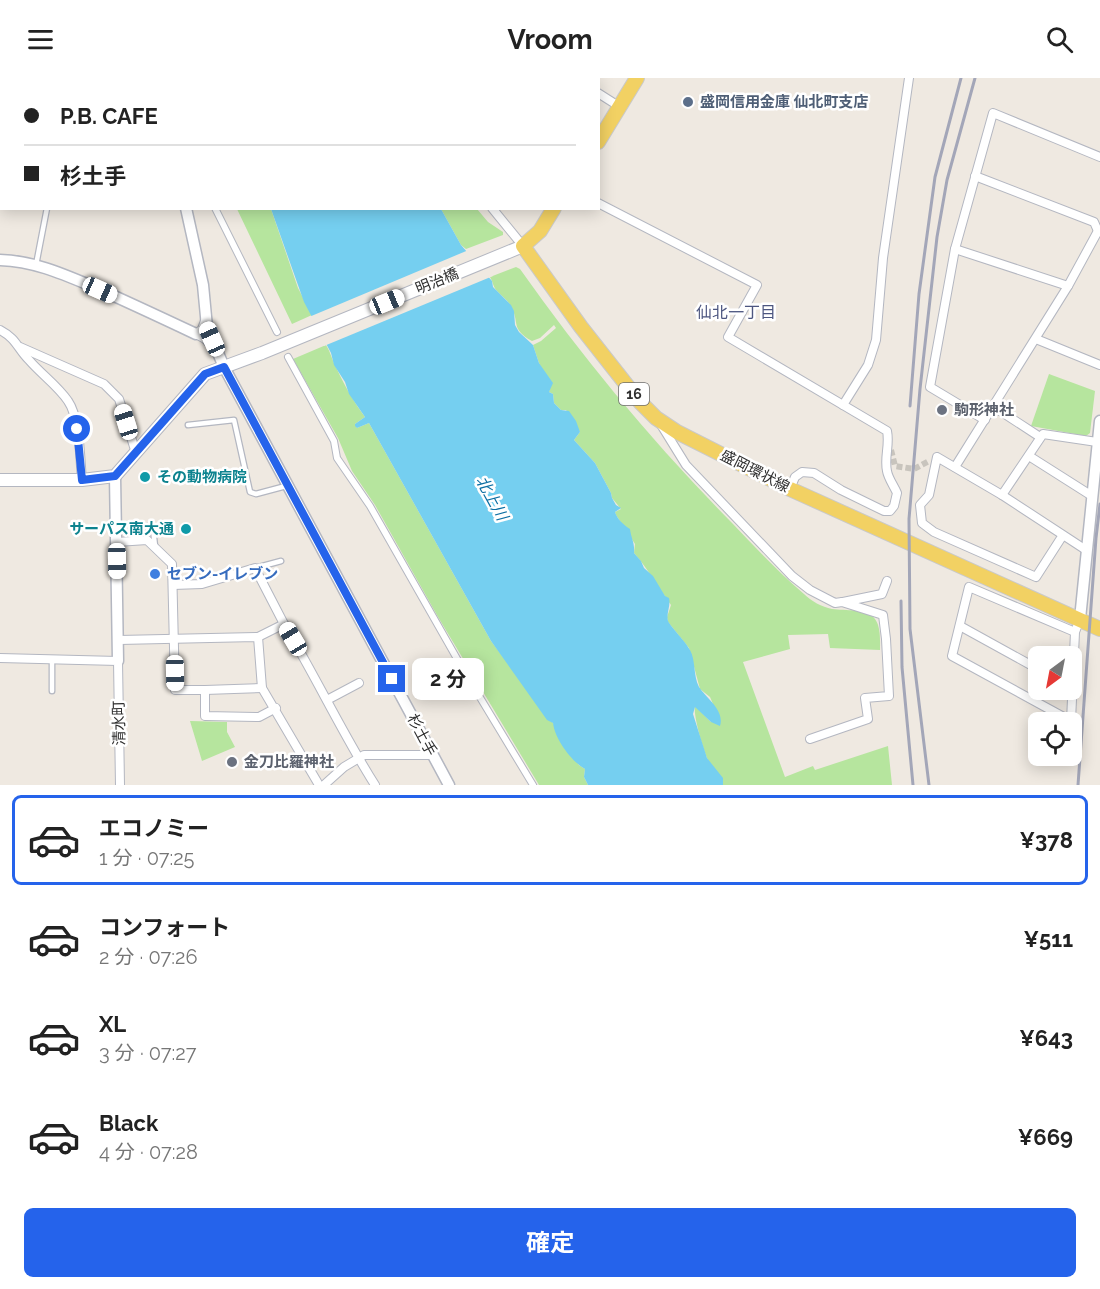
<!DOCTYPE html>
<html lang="ja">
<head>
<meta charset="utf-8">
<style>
  :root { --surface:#fff; --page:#f2f2f2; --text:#222; --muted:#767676; --line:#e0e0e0; --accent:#2563eb }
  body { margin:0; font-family:Raleway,"Noto Sans JP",sans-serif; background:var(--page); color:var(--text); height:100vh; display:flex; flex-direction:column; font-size:22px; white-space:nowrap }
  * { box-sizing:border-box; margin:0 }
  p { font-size:20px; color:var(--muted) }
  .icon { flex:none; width:33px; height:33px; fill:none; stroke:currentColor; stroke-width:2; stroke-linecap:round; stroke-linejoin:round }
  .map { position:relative; height:707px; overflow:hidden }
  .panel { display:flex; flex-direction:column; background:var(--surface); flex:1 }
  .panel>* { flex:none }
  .guide { position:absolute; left:0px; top:0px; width:600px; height:132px; box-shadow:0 3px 15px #0003; display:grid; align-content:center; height:132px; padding:0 24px; background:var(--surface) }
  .needle { width:39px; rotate:212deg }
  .buttons { position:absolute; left:1028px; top:568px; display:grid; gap:12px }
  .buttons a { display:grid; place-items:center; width:54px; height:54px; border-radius:9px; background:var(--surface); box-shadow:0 3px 15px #0003; font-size:30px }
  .end { position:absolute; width:27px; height:27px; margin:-14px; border:8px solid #2563eb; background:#fff; box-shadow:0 0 0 3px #fff }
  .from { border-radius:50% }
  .bubble { position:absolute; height:42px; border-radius:9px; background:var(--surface); box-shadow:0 3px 15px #0003; font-size:20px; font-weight:700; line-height:42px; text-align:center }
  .car { position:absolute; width:18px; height:36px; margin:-18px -9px; border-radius:8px; box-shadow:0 0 4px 2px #0007; background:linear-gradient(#fff 24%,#345 0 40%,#fff 0 76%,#345 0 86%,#fff 0) }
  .guide b { display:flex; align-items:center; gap:21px; height:57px; font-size:22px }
  .guide b+b { border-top:2px solid var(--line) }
  .guide i { width:15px; height:15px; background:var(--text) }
  ul { padding:10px 0 0; list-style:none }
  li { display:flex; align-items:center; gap:18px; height:90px; margin:0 12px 9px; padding:0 12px; border:3px solid transparent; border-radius:9px }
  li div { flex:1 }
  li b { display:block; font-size:22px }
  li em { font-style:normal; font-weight:700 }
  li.active { border-color:var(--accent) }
  li>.icon { width:54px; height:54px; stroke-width:1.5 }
  .cta { display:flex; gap:12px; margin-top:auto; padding:12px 24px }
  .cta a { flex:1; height:69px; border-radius:9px; background:var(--accent); color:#fff; font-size:24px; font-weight:700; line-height:69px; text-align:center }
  header { display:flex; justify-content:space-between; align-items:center; height:78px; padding:0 24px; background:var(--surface); font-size:27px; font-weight:700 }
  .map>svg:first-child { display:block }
</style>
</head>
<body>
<header><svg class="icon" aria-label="menu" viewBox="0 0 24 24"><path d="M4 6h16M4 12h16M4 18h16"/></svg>Vroom<svg class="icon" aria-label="search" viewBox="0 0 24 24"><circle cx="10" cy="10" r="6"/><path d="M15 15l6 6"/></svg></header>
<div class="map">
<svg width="1100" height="707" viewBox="0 0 1100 707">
  <rect width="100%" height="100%" fill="#efe9e1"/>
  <g fill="#b6e59e">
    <polygon points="237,131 271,131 298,210 312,237 292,246"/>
    <polygon points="441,131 477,131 488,144 503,154 503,157 466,171 461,167"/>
    <path d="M516,189L520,191C584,282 655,367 733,446C756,470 779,495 804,516C811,523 822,529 832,531C845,533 867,530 875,541C881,549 880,563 880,572L830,570L828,556L788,557L790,571L743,584L785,699L813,688L815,692L888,668L892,707H723V704C719,696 713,692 709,684C704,675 693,638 695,628L711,644L713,626L710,619L700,611L689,570L668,544L667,539L671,527C658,509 648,491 634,475L635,466L616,437L615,434L621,431L612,420L611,415L595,385L574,362L580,354L566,332H561L554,325L553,316L549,314L550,309L539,285L533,267L541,263L556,250L554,247L540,260L532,263C509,250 521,244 510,227C507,221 501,218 496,212C493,208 493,204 490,199Z"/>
    <path d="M326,267C331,275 332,282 336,289C344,307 354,324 365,339L355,346L357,350L369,345L491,563L553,645L579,687L585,691L584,699L588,707H539L438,539L375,427L352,393L338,360L293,281Z"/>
    <polygon points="1049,296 1095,313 1090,355 1086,358 1031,348"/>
    <polygon points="190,643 227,644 227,654 235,669 202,683"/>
  </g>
  <path fill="#75cff0" d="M271,131H441L461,167L492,203L493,209L511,227L514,233L515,247L519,254L533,267L539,285L553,305L549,314L553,316L554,325L561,332L569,333L576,343L580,354L574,362L595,385L611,415L612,420L616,427L621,430L615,434C617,441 624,447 630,451C631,460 635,465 634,475L641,483L644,490L653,498L665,518L669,520C671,528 666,535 668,543C670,548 686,564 690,572C696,583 693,597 699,609C706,620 725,632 720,648L711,644L695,629L693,636L707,680L723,700V707H588L584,699L585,691C571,683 555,661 553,645L547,642L491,563L369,345L357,350L355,348V346L365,339L349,316L345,304L334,287L331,275L304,224Z"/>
  <polygon fill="#efe9e1" points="471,171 493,198 324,268 309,239"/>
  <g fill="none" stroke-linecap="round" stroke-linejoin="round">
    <polyline stroke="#c8c4bd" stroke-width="6" stroke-dasharray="6 3" stroke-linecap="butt" points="891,372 895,388 914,391 929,383"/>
    <defs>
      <g id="service">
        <polyline points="36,187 47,130"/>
        <polyline points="188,347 234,342 250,414 256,416 286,408"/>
        <polyline points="139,462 142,450 148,448 153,451 155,468"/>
        <polyline points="255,490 281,483"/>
        <polyline points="52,613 52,581"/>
      </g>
      <g id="pedestrian">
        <polyline points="215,130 277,254"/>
        <polyline points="288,279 334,363 337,380 370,428 464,593 533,707"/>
      </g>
      <g id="minor">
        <polyline points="416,0 417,2"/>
        <polyline points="574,0 577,2"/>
        <polyline points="598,15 620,29"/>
        <polyline points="975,98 1094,144 1098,153"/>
        <path d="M598,125L757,207L728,259L887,353C890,367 884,379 887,393C888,400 894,408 897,415L894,428L890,433H884L841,412L814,395L802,394L795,399L790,411"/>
        <polyline points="492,130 523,168"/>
        <polyline points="955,171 1068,208"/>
        <polyline points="206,240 202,251 196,256 205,261 215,271"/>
        <path d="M0,252C17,261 17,270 29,282C41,296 58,308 68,323C80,340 80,381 82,402"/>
        <polyline points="1036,261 1100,287"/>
        <polyline points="20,269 104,306 119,321 136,375"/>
        <polyline points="843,327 868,287 876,262 883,180 909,0"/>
        <polyline points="994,329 1040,359"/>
        <polyline points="985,342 930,309 955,171 993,35 1100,79"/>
        <polyline points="660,345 686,387 792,498 810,512 835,525 842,524 883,537 886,561 889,618 865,620 868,641 810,661"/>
        <polyline points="1029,378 1092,418"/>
        <polyline points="955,389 1068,208 1098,153 1100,154"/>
        <polyline points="1002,417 1043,356 1097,364"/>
        <polyline points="1063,457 1036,499 934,454 922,445 920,427 929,417 937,379 1002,417 1086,472"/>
        <polyline points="117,464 147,462 172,486 175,612 205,612 205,638 259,639 276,630"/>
        <polyline points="173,507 202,506 255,490 284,546"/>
        <polyline points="843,524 882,516 887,503"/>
        <polyline points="960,548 1038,591"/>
        <polyline points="1075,554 969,509 952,578 1071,643 1075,554 1080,541"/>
        <path d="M258,559L284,546C316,599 342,655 375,707"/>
        <polyline points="119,562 258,559 262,610 319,707"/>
        <polyline points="0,580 118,583 120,707"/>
        <polyline points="205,612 262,610"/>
        <polyline points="327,622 359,605"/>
        <polyline points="324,707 344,689 364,677 433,677"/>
      </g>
      <g id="tertiary">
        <polyline points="153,0 153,2"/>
        <polyline points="186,130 203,207 207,249 224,289 449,707"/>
        <path d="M0,182C34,183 63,196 94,209C128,224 162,240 196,256"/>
        <polyline points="115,398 118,583"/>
        <polyline points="1080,541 1100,343"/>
      </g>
      <polyline id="secondary" points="0,402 82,402 115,398 205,296 262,275 523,168"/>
      <g id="primary">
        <polyline points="598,64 637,0"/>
        <polyline points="554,130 540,153 523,168 581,249 640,324 656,340 677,354 790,411 1100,551"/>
      </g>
    </defs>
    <use href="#service" stroke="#b4b7c1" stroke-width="7"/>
    <use href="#pedestrian" stroke="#b4b7c1" stroke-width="8"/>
    <use href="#minor" stroke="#b4b7c1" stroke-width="10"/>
    <use href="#tertiary" stroke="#b4b7c1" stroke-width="13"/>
    <use href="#secondary" stroke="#b4b7c1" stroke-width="14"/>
    <use href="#primary" stroke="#c9c9c9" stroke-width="16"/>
    <use href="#service" stroke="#fff" stroke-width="4.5"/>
    <use href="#pedestrian" stroke="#fff" stroke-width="6"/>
    <use href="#minor" stroke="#fff" stroke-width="8"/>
    <use href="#tertiary" stroke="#fff" stroke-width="10"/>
    <use href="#secondary" stroke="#fff" stroke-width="12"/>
    <use href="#primary" stroke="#f2d163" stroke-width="14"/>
    <g stroke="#a3a6b8" stroke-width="3">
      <polyline points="910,328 919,216 935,99 961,0"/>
      <polyline points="901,523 902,589 913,707"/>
      <polyline points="929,707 910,551 909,441 920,311 937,159 947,102 975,0"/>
      <polyline points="1078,707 1096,460 1100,426"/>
    </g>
  </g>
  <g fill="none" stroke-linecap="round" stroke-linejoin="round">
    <polyline stroke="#2563eb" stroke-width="8" points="77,351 82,402 115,398 205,296 224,289 392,601"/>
  </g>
  <circle fill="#5c6f8a" stroke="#fff" stroke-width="2" cx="688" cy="24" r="6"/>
  <g fill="#6b7280" stroke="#fff" stroke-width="2">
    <circle cx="942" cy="332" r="6"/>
    <circle cx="232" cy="684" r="6"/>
  </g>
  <g fill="#0f9aa8" stroke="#fff" stroke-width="2">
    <circle cx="145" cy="399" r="6"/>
    <circle cx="186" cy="451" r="6"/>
  </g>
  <circle fill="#3f7fe0" stroke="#fff" stroke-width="2" cx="155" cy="496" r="6"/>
  <g text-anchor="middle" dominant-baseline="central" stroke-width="5" stroke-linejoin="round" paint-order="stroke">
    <rect fill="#fff" stroke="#6d6d6d" stroke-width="1.5" x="619" y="305" width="30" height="22" rx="4.5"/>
    <g font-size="14" font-weight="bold" fill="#2e2e2e">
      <text x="634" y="316">16</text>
    </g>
    <g font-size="15" font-weight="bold" fill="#4e5e75" stroke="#fff" text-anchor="start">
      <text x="700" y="24">盛岡信用金庫 仙北町支店</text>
    </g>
    <g font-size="15" fill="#2e2e2e" stroke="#fff">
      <text transform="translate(437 203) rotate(-22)">明治橋</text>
      <text transform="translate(755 393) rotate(27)">盛岡環状線</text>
      <text transform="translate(119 645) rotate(-91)">清水町</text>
      <text transform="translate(422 657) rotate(62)">杉土手</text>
    </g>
    <g font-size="15" font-weight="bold" fill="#5b616d" stroke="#fff" text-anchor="start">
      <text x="954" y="332">駒形神社</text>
      <text x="244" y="684">金刀比羅神社</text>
    </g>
    <g font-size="15" font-weight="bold" fill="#0d838f" stroke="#fff" text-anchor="start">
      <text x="157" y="399">その動物病院</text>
      <text x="174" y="451" text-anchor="end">サーパス南大通</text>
    </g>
    <g font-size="15" font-weight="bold" fill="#366cbe" stroke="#fff" text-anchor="start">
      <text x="167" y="496">セブン-イレブン</text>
    </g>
    <g font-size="16" fill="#4d5680" stroke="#fff">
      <text x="736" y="234">仙北一丁目</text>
    </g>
    <g font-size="16" font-style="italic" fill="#0d6fa3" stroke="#fff">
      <text transform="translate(492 420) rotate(61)">北上川</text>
    </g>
  </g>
</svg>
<div class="buttons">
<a><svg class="needle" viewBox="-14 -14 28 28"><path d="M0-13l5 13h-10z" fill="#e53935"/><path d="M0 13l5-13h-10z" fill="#767676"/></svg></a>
<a><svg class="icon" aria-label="locate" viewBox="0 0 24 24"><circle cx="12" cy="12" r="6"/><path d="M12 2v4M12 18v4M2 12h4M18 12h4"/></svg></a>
</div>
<i class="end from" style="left:77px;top:351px"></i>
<i class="end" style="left:392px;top:601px"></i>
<div class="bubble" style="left:412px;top:580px;width:72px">2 分</div>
<i class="car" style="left:100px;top:212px;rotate:114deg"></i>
<i class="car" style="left:387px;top:224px;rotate:68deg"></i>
<i class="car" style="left:212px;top:261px;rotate:336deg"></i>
<i class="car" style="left:126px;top:344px;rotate:343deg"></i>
<i class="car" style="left:117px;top:483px;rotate:179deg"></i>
<i class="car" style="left:293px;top:561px;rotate:329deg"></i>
<i class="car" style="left:175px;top:595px;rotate:179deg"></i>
<div class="guide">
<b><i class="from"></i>P.B. CAFE</b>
<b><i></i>杉土手</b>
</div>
</div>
<section class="panel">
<ul>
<li class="active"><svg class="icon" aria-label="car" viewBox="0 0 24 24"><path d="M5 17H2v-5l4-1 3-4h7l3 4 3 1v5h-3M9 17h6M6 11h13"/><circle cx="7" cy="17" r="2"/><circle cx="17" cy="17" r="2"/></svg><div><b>エコノミー</b><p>1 分 · 07:25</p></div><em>¥378</em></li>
<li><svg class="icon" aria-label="car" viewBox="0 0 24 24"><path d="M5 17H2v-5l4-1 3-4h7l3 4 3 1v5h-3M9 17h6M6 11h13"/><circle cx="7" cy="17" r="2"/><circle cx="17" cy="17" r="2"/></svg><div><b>コンフォート</b><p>2 分 · 07:26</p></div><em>¥511</em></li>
<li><svg class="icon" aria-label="car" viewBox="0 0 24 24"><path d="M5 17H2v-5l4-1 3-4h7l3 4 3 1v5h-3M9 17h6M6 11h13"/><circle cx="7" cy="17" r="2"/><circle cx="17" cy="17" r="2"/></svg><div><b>XL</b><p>3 分 · 07:27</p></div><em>¥643</em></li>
<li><svg class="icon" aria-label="car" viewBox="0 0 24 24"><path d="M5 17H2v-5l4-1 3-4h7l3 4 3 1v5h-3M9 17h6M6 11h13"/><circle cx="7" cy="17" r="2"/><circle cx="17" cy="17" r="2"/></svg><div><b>Black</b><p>4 分 · 07:28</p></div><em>¥669</em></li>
</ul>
<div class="cta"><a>確定</a></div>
</section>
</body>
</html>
